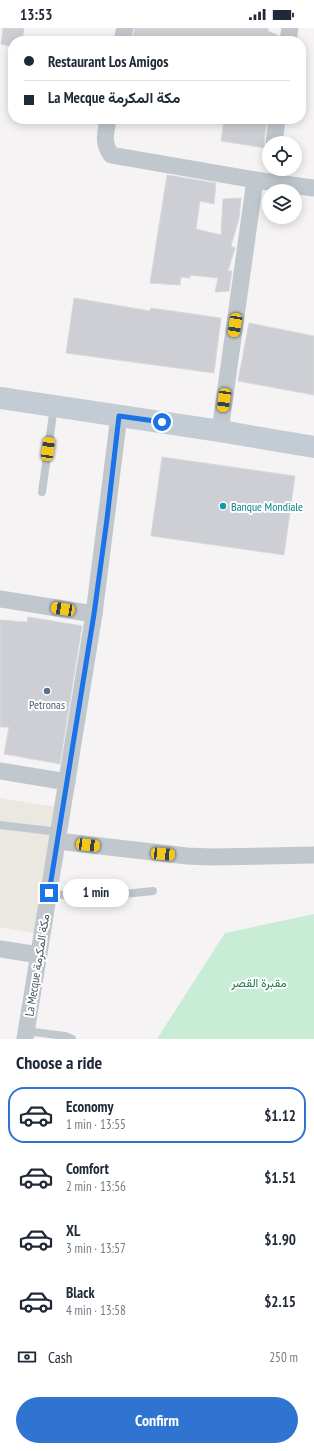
<!DOCTYPE html>
<html lang="en">
<head>
<meta charset="utf-8">
<style>
  :root { --surface:#fff; --page:#f2f2f3; --text:#1f2937; --muted:#747a83; --line:#e0e1e3; --accent:#3074d1 }
  body { margin:0; font-family:"PT Sans Narrow",Vazirmatn,sans-serif; background:var(--page); color:var(--text); height:100vh; display:flex; flex-direction:column; font-size:15px; white-space:nowrap }
  * { box-sizing:border-box; margin:0 }
  p { font-size:13px; color:var(--muted) }
  .icon { flex:none; width:22px; height:22px; fill:none; stroke:currentColor; stroke-width:2; stroke-linecap:round; stroke-linejoin:round }
  .map { position:relative; height:1011px; overflow:hidden }
  .drawer { display:flex; flex-direction:column; background:var(--surface); flex:1 }
  .drawer>* { flex:none }
  .hud { position:absolute; left:8px; top:8px; width:298px; height:88px; border-radius:16px; box-shadow:0 2px 10px #0003; display:grid; align-content:center; height:88px; padding:0 16px; background:var(--surface) }
  .buttons { position:absolute; left:262px; top:108px; display:grid; gap:8px }
  .buttons a { display:grid; place-items:center; width:40px; height:40px; border-radius:50%; background:var(--surface); box-shadow:0 2px 10px #0003; font-size:20px }
  .end { position:absolute; width:18px; height:18px; margin:-9px; border:5px solid #1a73e8; background:#fff; box-shadow:0 0 0 2px #fff }
  .from { border-radius:50% }
  .bubble { position:absolute; height:28px; border-radius:14px; background:var(--surface); box-shadow:0 2px 10px #0003; font-size:13px; font-weight:700; line-height:28px; text-align:center }
  .car { position:absolute; width:12px; height:24px; margin:-12px -6px; border-radius:5px; box-shadow:0 0 3px 1px #0007; background:linear-gradient(#f5c518 24%,#345 0 40%,#f5c518 0 76%,#345 0 86%,#f5c518 0) }
  .hud b { display:flex; align-items:center; gap:14px; height:38px; font-size:15px }
  .hud b+b { border-top:1px solid var(--line) }
  .hud i { width:10px; height:10px; background:var(--text) }
  ul { padding:0; list-style:none }
  li { display:flex; align-items:center; gap:12px; height:56px; margin:0 8px 6px; padding:0 8px; border:2px solid transparent; border-radius:16px }
  li div { flex:1 }
  li b { display:block; font-size:15px }
  li em { font-style:normal; font-weight:700 }
  li.current { border-color:var(--accent) }
  li>.icon { width:36px; height:36px; stroke-width:1.5 }
  h2 { padding:0 16px; font-size:18px; line-height:48px }
  .pay { display:flex; align-items:center; gap:10px; height:44px; padding:0 16px; font-size:15px }
  .pay p { margin-inline-start:auto }
  .cta { display:flex; gap:8px; margin-top:auto; padding:8px 16px }
  .cta a { flex:1; height:46px; border-radius:24px; background:var(--accent); color:#fff; font-size:16px; font-weight:700; line-height:46px; text-align:center }
  .status { display:flex; justify-content:space-between; align-items:center; height:28px; padding:0 20px; background:var(--surface); direction:ltr }
  .status svg { height:11px; fill:currentColor }
  .map>svg:first-child { display:block }
</style>
</head>
<body>
<div class="status"><b>13:53</b><svg viewBox="0 0 49 12"><path d="M0 12V9h3v3zM5 12V6h3v6zM10 12V3h3v9zM15 12V0h3v12zM26 1h20v11H26zM47 4h2v5h-2z"/></svg></div>
<div class="map">
<svg width="314" height="1011" viewBox="0 0 314 1011">
  <rect width="100%" height="100%" fill="#f5f3f3"/>
  <polygon fill="#eae8e1" points="0,770 57,779 34,905 0,899"/>
  <polygon fill="#c8ecd6" points="314,886 314,1011 157,1011 225,905"/>
  <g fill="#cdcfd4" stroke="#d8d9dd">
    <polygon points="3,0 24,0 22,13 13,13 13,19 1,16"/>
    <polygon points="135,0 268,0 268,3 279,8 278,13 132,13"/>
    <polygon points="224,91 267,91 264,114 265,120 221,113"/>
    <polygon points="167,147 216,155 214,176 200,173 196,201 221,207 223,171 241,170 239,190 231,218 235,220 228,243 232,243 229,263 215,264 218,250 190,247 190,250 181,249 180,257 150,255"/>
    <polygon points="74,270 150,283 151,280 221,290 214,345 66,325"/>
    <polygon points="249,295 314,308 314,367 238,353"/>
    <polygon points="162,429 295,448 284,527 151,508"/>
    <polygon points="28,589 82,598 60,736 4,726 9,699 0,699 0,592 27,594"/>
  </g>
  <g fill="none" stroke-linecap="round" stroke-linejoin="round">
    <g stroke="#c0c7cd" stroke-width="8">
      <polyline points="42,464 54,379"/>
      <polyline points="0,797 59,804"/>
      <polyline points="49,865 86,870 153,863"/>
      <polyline points="26,1003 65,1008 72,1011"/>
    </g>
    <g stroke="#c0c7cd" stroke-width="17">
      <polyline points="122,13 125,0"/>
      <polyline points="288,13 290,0"/>
      <path d="M108,91C106,106 102,113 111,127L255,152L314,160"/>
      <polyline points="274,115 277,91"/>
      <polyline points="220,403 255,152"/>
      <polyline points="0,571 94,586"/>
      <polyline points="0,743 67,754"/>
      <polyline points="57,813 187,828 212,829 314,827"/>
      <polyline points="0,921 39,927"/>
      <polyline points="25,1011 94,586 119,388"/>
    </g>
    <polyline stroke="#c3cbd4" stroke-width="22" points="0,370 220,403 314,419"/>
  </g>
  <g fill="none" stroke-linecap="round" stroke-linejoin="round">
    <polyline stroke="#1a73e8" stroke-width="5" points="49,865 94,586 107,491 119,388 162,394"/>
  </g>
  <circle fill="#0f9aa8" stroke="#fff" stroke-width="1.5" cx="223" cy="478" r="4"/>
  <circle fill="#5c6f8a" stroke="#fff" stroke-width="1.5" cx="47" cy="663" r="4"/>
  <g text-anchor="middle" dominant-baseline="central" stroke-width="4" stroke-linejoin="round" paint-order="stroke">
    <g font-size="12" fill="#0d838f" stroke="#fff" text-anchor="start">
      <text x="231" y="478">Banque Mondiale</text>
    </g>
    <g font-size="12" fill="#4e5e75" stroke="#fff">
      <text x="47" y="676">Petronas</text>
    </g>
    <g font-size="12" fill="#4c555e" stroke="#fff">
      <text transform="translate(37 937) rotate(-81)">La Mecque مكة المكرمة</text>
    </g>
    <g font-size="12" fill="#237a50" stroke="#fff">
      <text x="259" y="954">مقبرة القصر</text>
    </g>
  </g>
</svg>
<div class="buttons">
<a><svg class="icon" aria-label="locate" viewBox="0 0 24 24"><circle cx="12" cy="12" r="6"/><path d="M12 2v4M12 18v4M2 12h4M18 12h4"/></svg></a>
<a><svg class="icon" aria-label="layers" viewBox="0 0 24 24"><path d="M12 4l9 5-9 5-9-5zM3 14l9 5 9-5"/></svg></a>
</div>
<i class="end from" style="left:162px;top:394px"></i>
<i class="end" style="left:49px;top:865px"></i>
<div class="bubble" style="left:63px;top:851px;width:66px">1 min</div>
<i class="car" style="left:235px;top:297px;rotate:189deg"></i>
<i class="car" style="left:224px;top:372px;rotate:188deg"></i>
<i class="car" style="left:48px;top:421px;rotate:8deg"></i>
<i class="car" style="left:63px;top:581px;rotate:279deg"></i>
<i class="car" style="left:88px;top:817px;rotate:97deg"></i>
<i class="car" style="left:163px;top:826px;rotate:95deg"></i>
<div class="hud">
<b><i class="from"></i>Restaurant Los Amigos</b>
<b><i></i>La Mecque مكة المكرمة</b>
</div>
</div>
<section class="drawer">
<h2>Choose a ride</h2>
<ul>
<li class="current"><svg class="icon" aria-label="car" viewBox="0 0 24 24"><path d="M5 17H2v-5l4-1 3-4h7l3 4 3 1v5h-3M9 17h6M6 11h13"/><circle cx="7" cy="17" r="2"/><circle cx="17" cy="17" r="2"/></svg><div><b>Economy</b><p>1 min · 13:55</p></div><em>$1.12</em></li>
<li><svg class="icon" aria-label="car" viewBox="0 0 24 24"><path d="M5 17H2v-5l4-1 3-4h7l3 4 3 1v5h-3M9 17h6M6 11h13"/><circle cx="7" cy="17" r="2"/><circle cx="17" cy="17" r="2"/></svg><div><b>Comfort</b><p>2 min · 13:56</p></div><em>$1.51</em></li>
<li><svg class="icon" aria-label="car" viewBox="0 0 24 24"><path d="M5 17H2v-5l4-1 3-4h7l3 4 3 1v5h-3M9 17h6M6 11h13"/><circle cx="7" cy="17" r="2"/><circle cx="17" cy="17" r="2"/></svg><div><b>XL</b><p>3 min · 13:57</p></div><em>$1.90</em></li>
<li><svg class="icon" aria-label="car" viewBox="0 0 24 24"><path d="M5 17H2v-5l4-1 3-4h7l3 4 3 1v5h-3M9 17h6M6 11h13"/><circle cx="7" cy="17" r="2"/><circle cx="17" cy="17" r="2"/></svg><div><b>Black</b><p>4 min · 13:58</p></div><em>$2.15</em></li>
</ul>
<div class="pay"><svg class="icon" aria-label="cash" viewBox="0 0 24 24"><path d="M3 7h18v10H3z"/><circle cx="12" cy="12" r="2"/></svg>Cash<p>250 m</p></div>
<div class="cta"><a>Confirm</a></div>
</section>
</body>
</html>
